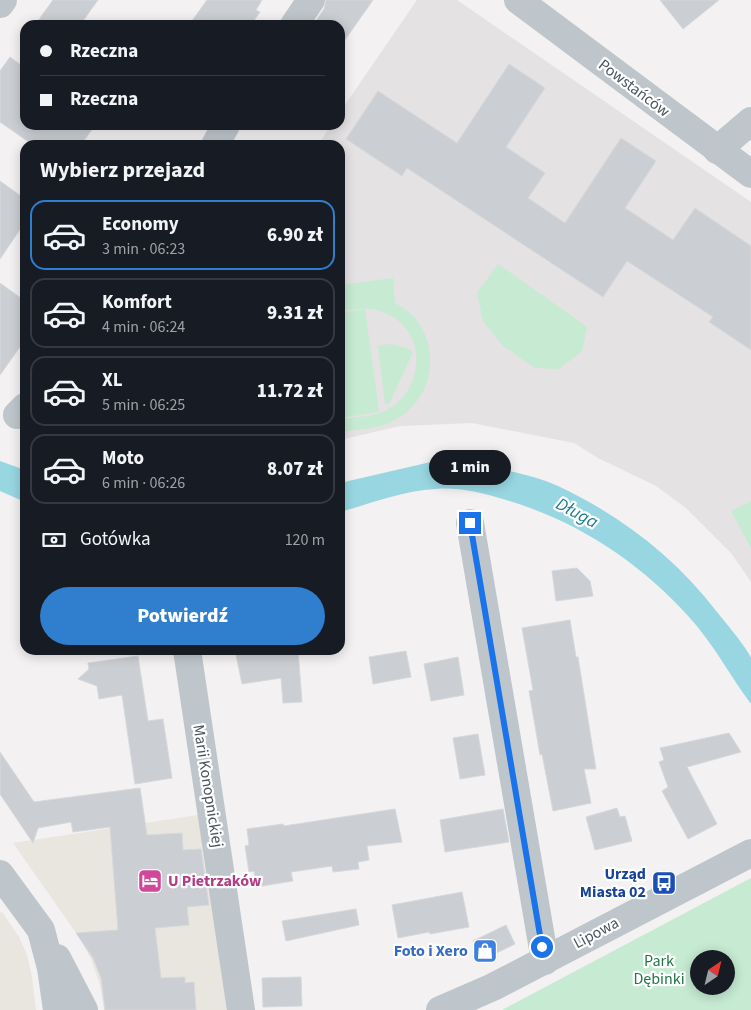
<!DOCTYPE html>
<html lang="pl">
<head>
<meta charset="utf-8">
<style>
  :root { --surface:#171b24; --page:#20242c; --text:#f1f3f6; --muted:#9ea1a6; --line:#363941; --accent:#307ece }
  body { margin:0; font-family:"Source Sans 3",sans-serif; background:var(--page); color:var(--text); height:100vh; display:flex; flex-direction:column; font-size:19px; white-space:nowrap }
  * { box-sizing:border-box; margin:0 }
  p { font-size:16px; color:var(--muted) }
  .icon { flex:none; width:28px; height:28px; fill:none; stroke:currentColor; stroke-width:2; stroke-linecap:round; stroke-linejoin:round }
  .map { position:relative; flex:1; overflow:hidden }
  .sheet { position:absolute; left:20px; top:140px; width:325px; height:515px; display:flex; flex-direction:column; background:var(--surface); border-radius:15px; box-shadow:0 2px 12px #0003 }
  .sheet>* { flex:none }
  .banner { position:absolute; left:20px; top:20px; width:325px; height:110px; border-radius:15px; box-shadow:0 2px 12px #0003; display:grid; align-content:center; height:110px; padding:0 20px; background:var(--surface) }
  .needle { width:32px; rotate:35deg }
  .tools { position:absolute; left:690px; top:950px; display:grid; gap:10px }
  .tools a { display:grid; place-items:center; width:45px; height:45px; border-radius:50%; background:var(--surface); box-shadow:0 2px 12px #0003; font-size:25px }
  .end { position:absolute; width:22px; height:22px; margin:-11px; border:6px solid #1a73e8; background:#fff; box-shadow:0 0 0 2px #fff }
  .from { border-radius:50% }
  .bubble { position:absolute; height:35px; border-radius:18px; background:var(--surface); box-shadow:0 2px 12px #0003; font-size:16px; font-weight:800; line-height:35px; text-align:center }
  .banner b { display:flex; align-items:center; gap:18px; height:48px; font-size:19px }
  .banner b+b { border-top:1px solid var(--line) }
  .banner i { width:12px; height:12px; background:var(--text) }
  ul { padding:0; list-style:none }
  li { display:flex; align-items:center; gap:15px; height:70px; margin:0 10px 8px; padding:0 10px; border:2px solid var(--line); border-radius:15px }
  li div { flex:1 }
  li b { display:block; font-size:19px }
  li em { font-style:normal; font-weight:800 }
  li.current { border-color:var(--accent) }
  li>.icon { width:45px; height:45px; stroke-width:1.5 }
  h2 { padding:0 20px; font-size:22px; line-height:60px }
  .pay { display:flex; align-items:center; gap:12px; height:55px; padding:0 20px; font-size:19px }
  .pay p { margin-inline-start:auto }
  .primary-button { display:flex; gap:10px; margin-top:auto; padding:10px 20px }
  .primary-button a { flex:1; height:58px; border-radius:30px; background:var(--accent); color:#fff; font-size:20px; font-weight:800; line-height:58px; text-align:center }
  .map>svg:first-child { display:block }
</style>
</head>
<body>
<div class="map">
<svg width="751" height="1010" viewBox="0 0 751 1010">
  <rect width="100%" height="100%" fill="#f3f1f1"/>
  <g fill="#e9e6df">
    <polygon points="205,814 236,1010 104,1010 100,985 91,959 79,937 13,843"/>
    <polygon points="2,912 19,937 27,955 32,977 36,1010 0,1010 0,913"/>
  </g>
  <polygon fill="#e4e2e2" points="417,0 457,0 751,202 751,582 731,553 686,508 656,486 598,458 574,443 472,423 400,426 340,440 340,145 318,145 331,125 340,125 340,112"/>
  <g fill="#c6ead2" fill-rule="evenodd">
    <polygon points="498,264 587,327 582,351 559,369 535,368 503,346 483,321 477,293"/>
    <path d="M393,278L395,303C401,307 409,311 414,317C442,350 433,401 393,421C377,429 358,429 340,432V419C356,417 375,417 389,409C426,387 427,330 385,313C370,306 356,309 340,311V285Z"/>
    <polygon points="365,309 379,412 340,418 340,313"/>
    <polygon points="390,344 407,348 413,352 389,404 385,404 378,346"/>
    <polygon points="751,501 751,548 731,511"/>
    <path d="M751,878V1010H502ZM699,959H726V986H699Z"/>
  </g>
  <g fill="#98d7e2">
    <polygon points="0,461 25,470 25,502 0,491"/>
    <path d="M435,461C470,463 526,471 558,486C620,515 675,557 717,612C725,622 747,648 751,658C751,668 751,693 751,704C730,676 713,643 689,617C639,561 573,518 499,498C479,492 457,487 436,489C401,491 373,503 340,512V483Z"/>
  </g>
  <g fill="#cbced3" stroke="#d6d8db">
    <polygon points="53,0 98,0 80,25 35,25"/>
    <polygon points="207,0 262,0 256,10 260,12 251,25 189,25"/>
    <polygon points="326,0 373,0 340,47 340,25 313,25 324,9"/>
    <polygon points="660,0 719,0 683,29"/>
    <polygon points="10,57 25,68 25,125 95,125 81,145 33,145 0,122 0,71"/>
    <polygon points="509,64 545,88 506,147 545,173 528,198 565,223 621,138 656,161 625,208 673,240 695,208 751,246 751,350 709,322 713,317 627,261 603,297 407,168 402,176 346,139 378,91 457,143"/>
    <polygon points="0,181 25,199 25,222 0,259"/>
    <polygon points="0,283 25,301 25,340 0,375"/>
    <polygon points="577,568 590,581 593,596 556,601 552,571"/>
    <polygon points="570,620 576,657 578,657 596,769 584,769 591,803 553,811 542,754 540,755 529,691 533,690 522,628"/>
    <polygon points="235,650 298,650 302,702 283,703 281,678 242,684"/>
    <polygon points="406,651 411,677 373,684 369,657"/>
    <polygon points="138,656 148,721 163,719 172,778 135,784 122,695 99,699 97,686 78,679 89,669 88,663"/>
    <polygon points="458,657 464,695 431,701 424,664"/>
    <polygon points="729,733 741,752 687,767 717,824 688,839 662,791 668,787 659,762 664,760 660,748"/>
    <polygon points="478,734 485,775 460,779 453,738"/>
    <polygon points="0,752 34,802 140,788 147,835 182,833 183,850 201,849 209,905 187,907 189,925 155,928 161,978 185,977 185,983 194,982 196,1010 105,1010 101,978 93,958 76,933 118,930 110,827 73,832 71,822 38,828 33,843 0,794"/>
    <polygon points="617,808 620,817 625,816 632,841 595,850 586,817"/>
    <polygon points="395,809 402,842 367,846 369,860 358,862 359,869 333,872 332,866 291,872 293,881 256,887 254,871 249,872 245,846 249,845 247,829 283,824 284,826"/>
    <polygon points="503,809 509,842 445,852 440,820"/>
    <polygon points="462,892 469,927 430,934 429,932 398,938 392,905"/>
    <polygon points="356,909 359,925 286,941 282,921"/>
    <polygon points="506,925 515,944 482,960 473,941"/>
    <polygon points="301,977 302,1006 263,1007 262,978"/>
  </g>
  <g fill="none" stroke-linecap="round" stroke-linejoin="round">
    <g stroke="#bec6cc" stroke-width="28">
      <polyline points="518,0 751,174"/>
      <polyline points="0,4 3,0"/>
      <polyline points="294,25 311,0"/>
      <polyline points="215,145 226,125"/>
      <polyline points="717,150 751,121"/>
      <polyline points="17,415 25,407"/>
      <polyline points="470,523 545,961"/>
      <polyline points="187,650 241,1010"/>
      <polyline points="0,874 41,930 51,968 57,1010"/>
      <polyline points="57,958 84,1010"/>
      <polyline points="440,1010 493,987 751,853"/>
    </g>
  </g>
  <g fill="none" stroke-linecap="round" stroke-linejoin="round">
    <polyline stroke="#1a73e8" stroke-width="6" points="470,523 542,947"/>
  </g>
  <defs>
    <symbol id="hotel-square" viewBox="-11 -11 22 22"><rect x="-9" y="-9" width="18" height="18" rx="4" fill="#d1479c" stroke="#fff"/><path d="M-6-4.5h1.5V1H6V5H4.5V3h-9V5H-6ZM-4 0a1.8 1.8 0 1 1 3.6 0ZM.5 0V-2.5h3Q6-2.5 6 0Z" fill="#fff"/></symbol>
    <symbol id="bus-square" viewBox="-11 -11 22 22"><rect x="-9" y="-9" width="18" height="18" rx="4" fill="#1a4fb4" stroke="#fff"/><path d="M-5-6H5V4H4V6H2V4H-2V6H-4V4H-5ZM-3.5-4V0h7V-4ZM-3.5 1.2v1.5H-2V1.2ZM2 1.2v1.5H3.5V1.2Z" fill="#fff"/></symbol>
    <symbol id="shop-square" viewBox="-11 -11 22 22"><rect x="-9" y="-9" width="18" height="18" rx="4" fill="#3f7fe0" stroke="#fff"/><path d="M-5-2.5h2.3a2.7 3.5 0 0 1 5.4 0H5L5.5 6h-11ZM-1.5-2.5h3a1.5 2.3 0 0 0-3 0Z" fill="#fff"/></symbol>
  </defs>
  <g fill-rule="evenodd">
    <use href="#hotel-square" x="136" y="867" width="28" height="28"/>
    <use href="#bus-square" x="650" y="869" width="28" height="28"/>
    <use href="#shop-square" x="471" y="937" width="28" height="28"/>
  </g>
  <g text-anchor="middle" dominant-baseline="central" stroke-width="4.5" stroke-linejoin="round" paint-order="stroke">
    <g font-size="16" fill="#4b555c" stroke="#fff">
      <text transform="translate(634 88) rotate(37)">Powstańców</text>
      <text transform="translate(208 786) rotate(81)">Marii Konopnickiej</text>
      <text transform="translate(596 933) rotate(-28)">Lipowa</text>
    </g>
    <g font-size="16" font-weight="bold" fill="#164399" stroke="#fff" text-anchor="end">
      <text x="646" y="874">Urząd<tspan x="646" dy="18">Miasta 02</tspan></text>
    </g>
    <g font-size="16" font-weight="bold" fill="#b23c85" stroke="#fff" text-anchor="start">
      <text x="168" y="881">U Pietrzaków</text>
    </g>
    <g font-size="16" font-weight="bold" fill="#366cbe" stroke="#fff" text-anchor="end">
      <text x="468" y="951">Foto i Xero</text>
    </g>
    <g font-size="16" fill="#237648" stroke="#fff">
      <text x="659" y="961">Park<tspan x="659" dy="18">Dębinki</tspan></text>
    </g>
    <g font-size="18" font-style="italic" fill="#1d7d8e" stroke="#fff">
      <text transform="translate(577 513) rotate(28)">Długa</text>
    </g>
  </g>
</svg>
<div class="tools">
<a><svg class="needle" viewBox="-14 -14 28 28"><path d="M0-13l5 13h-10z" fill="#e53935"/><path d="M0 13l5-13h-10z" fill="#9ea1a6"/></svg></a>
</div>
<i class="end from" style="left:542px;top:947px"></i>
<i class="end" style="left:470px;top:523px"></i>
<div class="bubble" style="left:429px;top:450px;width:82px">1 min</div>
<div class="banner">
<b><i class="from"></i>Rzeczna</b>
<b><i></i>Rzeczna</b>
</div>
<section class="sheet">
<h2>Wybierz przejazd</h2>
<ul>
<li class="current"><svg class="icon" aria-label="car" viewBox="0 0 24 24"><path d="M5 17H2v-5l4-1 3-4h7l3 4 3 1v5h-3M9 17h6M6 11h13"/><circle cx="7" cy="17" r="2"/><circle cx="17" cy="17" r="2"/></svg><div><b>Economy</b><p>3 min · 06:23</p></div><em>6.90 zł</em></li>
<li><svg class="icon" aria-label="car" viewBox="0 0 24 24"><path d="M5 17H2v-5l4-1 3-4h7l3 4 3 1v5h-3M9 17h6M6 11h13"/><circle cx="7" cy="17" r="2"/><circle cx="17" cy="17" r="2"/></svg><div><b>Komfort</b><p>4 min · 06:24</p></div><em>9.31 zł</em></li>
<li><svg class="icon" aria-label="car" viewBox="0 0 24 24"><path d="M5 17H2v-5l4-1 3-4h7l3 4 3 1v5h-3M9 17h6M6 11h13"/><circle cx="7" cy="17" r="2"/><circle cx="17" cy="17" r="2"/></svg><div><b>XL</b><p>5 min · 06:25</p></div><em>11.72 zł</em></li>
<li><svg class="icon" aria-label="car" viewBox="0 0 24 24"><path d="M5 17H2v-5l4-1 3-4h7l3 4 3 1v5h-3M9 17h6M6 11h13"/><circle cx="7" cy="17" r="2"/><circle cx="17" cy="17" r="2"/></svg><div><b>Moto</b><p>6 min · 06:26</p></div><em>8.07 zł</em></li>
</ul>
<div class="pay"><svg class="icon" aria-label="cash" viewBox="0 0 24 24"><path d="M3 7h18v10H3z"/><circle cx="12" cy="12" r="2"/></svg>Gotówka<p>120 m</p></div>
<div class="primary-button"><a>Potwierdź</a></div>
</section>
</div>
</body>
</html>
